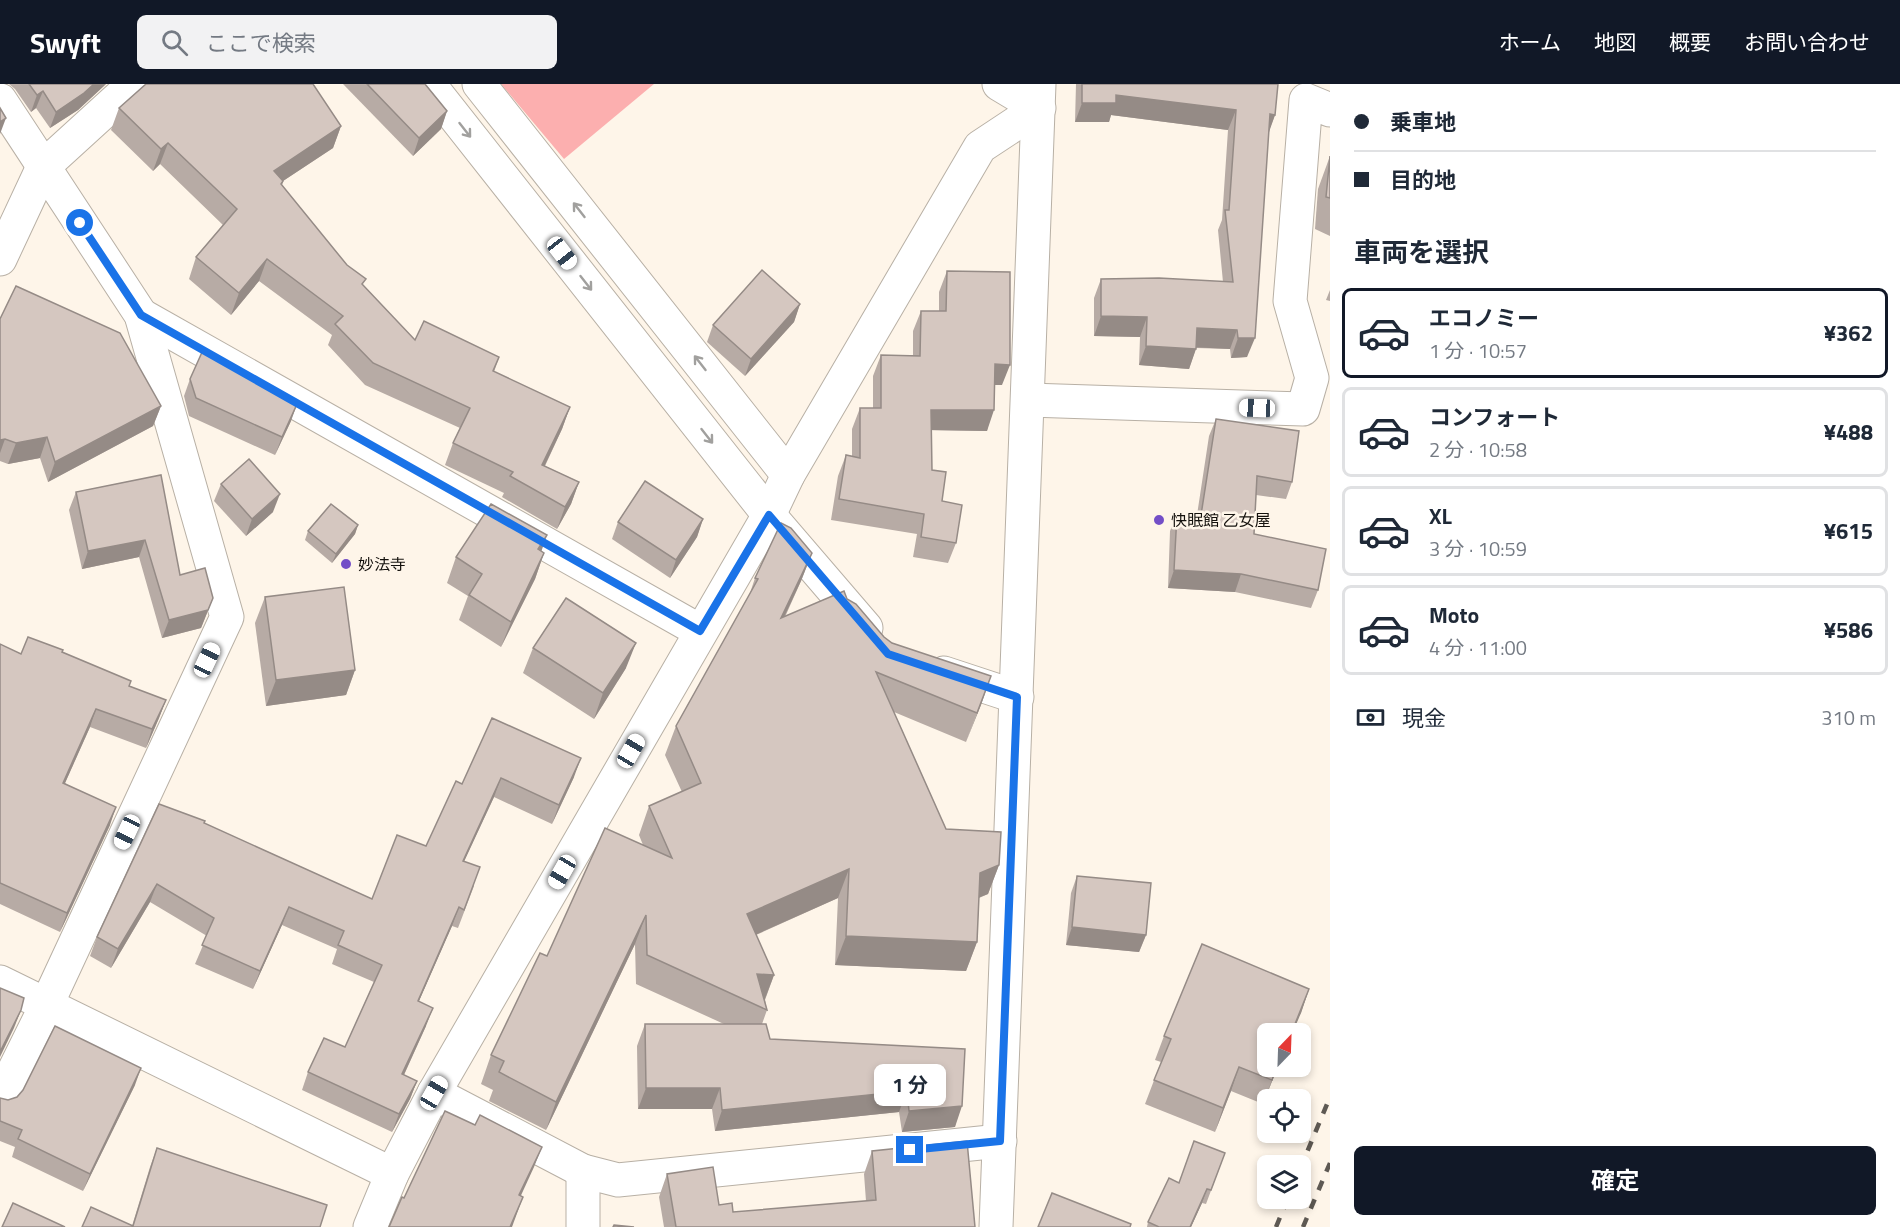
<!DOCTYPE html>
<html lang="ja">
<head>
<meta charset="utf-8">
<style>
  :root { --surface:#fff; --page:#f2f2f3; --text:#1f2937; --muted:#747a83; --line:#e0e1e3; --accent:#111827 }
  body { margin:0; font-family:"Titillium Web","Noto Sans JP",sans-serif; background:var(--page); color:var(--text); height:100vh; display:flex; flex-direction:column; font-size:22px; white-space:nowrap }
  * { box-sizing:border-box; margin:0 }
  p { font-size:20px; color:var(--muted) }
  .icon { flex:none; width:33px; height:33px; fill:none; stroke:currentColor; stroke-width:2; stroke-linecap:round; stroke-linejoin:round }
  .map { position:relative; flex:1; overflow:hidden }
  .details { display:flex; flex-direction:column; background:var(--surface); width:570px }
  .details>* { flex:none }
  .banner { display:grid; align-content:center; height:132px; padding:0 24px; background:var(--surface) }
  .needle { width:39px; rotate:23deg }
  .controls { position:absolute; left:1257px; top:939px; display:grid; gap:12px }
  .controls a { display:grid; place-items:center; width:54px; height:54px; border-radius:9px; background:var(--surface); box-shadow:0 3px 9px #0003; font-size:30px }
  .end { position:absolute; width:27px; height:27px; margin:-14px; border:8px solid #1a73e8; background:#fff; box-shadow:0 0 0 3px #fff }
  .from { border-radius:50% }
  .bubble { position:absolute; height:42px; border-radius:9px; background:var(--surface); box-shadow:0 3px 9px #0003; font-size:20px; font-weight:700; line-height:42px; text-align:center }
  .car { position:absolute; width:18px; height:36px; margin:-18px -9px; border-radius:8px; box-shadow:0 0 4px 2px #0007; background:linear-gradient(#fff 24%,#345 0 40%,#fff 0 76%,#345 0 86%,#fff 0) }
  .banner b { display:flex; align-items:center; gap:21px; height:57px; font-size:22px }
  .banner b+b { border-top:2px solid var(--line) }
  .banner i { width:15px; height:15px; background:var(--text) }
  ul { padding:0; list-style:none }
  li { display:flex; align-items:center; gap:18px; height:90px; margin:0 12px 9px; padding:0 12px; border:3px solid var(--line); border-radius:9px }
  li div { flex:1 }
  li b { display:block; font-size:22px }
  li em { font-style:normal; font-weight:700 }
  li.current { border-color:var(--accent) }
  li>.icon { width:54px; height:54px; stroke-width:1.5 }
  h2 { padding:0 24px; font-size:27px; line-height:72px }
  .pay { display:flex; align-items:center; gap:15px; height:66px; padding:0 24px; font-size:22px }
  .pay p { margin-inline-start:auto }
  .action { display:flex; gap:12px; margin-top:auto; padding:12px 24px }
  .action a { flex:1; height:69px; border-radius:9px; background:var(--accent); color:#fff; font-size:24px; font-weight:700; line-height:69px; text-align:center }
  header { display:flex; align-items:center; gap:36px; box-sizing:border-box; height:84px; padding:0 30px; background:var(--accent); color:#fff }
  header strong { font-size:28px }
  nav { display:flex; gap:33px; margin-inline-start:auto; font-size:21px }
  .search { width:420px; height:54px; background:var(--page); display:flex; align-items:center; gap:15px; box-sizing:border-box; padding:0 21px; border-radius:9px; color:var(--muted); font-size:22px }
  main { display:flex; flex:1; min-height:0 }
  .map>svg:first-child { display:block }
</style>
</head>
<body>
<header>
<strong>Swyft</strong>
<div class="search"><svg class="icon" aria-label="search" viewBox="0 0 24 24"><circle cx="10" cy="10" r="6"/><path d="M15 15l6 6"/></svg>ここで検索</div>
<nav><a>ホーム</a><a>地図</a><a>概要</a><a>お問い合わせ</a></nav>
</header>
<main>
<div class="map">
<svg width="1330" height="1143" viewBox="0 0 1330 1143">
  <rect width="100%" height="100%" fill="#fef5e9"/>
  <polygon fill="#fcafaf" points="501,0 654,0 564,75"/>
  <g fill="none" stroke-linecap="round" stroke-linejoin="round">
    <defs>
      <g id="minor">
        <polyline points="429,0 769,431 866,544"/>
        <polyline points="479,0 788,391"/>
        <polyline points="0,16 141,231 227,533 47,920 0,1015"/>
        <polyline points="0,175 43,83 134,0"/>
        <polyline points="141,231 700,547"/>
        <polyline points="1029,316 1303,325 1312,294 1290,217 1306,16 1330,26"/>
        <polyline points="944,589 1017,613"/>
        <polyline points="0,898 392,1090"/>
        <polyline points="434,1009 583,1087 618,1096 1000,1057"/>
        <polyline points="583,1087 583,1143"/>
        <polyline points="370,1143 392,1090 434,1009 769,431 788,391 980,63 1039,24 999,0"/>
      </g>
      <polyline id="secondary" points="996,1143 1039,0"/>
    </defs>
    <use href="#minor" stroke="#b8b0a5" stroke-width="35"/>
    <use href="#secondary" stroke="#b8b0a5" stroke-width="35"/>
    <use href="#minor" stroke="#fff" stroke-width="33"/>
    <use href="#secondary" stroke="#fff" stroke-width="33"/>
    <g stroke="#5e5953" stroke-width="4.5" stroke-dasharray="10 10" stroke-linecap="butt">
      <polyline points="1300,1085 1330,1013"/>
      <polyline points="1276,1143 1288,1114"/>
      <polyline points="1303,1143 1330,1079"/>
    </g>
  </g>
  <g fill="#b7aba5">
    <polygon points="9,0 106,0 78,26 50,44 36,24 31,28 15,5"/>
    <polygon points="343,0 425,0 447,27 441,45 413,72"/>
    <polygon points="1076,0 1278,0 1275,31 1268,49 1247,273 1231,274 1230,265 1196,264 1189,285 1139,281 1140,253 1094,252 1094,214 1101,195 1223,198 1218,146 1222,136 1228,46 1111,31 1109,38 1075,38"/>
    <polygon points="119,24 341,42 333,64 283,97 282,101 363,202 415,256 499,273 494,288 570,323 562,345 545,382 579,398 571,420 557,445 502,413 504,409 445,381 453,359 460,344 365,301 328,261 332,251 259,197 231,231 189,195 196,173 223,141 160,80 153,87 111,46"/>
    <polygon points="1330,72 1330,152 1315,145 1318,105"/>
    <polygon points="947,187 1002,301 995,301 987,347 932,346 932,386 956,459 948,479 913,473 917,450 831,436 838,392 846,371 852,372 852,345 860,324 873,324 873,292 881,271 913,271 913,247 921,227 939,227 939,208"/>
    <polygon points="1330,206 1330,217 1326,216"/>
    <polygon points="800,220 794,238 745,292 707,258 713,241"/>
    <polygon points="0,235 161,322 153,342 48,398 40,374 8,380 0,377"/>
    <polygon points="190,295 291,337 275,371 189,332 184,312"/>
    <polygon points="1216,335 1292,398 1286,415 1256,411 1254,450 1318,506 1311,524 1235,508 1168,504 1170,447 1177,430 1197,431 1209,352"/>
    <polygon points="161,391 180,491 213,514 201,544 162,554 139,473 82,485 69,426 76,408"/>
    <polygon points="221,400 273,428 246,452 214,417"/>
    <polygon points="703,435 697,453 670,494 612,455 618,438"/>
    <polygon points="358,441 355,450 332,479 305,456 308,447"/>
    <polygon points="541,467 544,469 535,495 501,563 459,536 468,512 447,499 456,473"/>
    <polygon points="812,469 801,497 785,533 847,515 884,553 892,559 991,592 966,658 894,628 946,745 999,781 988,810 979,814 977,858 966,887 835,881 838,814 756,851 774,891 765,916 767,926 762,940 770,955 965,965 955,1043 902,1048 899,1028 715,1047 712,1025 638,1025 637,962 645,940 724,940 636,900 635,860 546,1046 489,1017 493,1006 481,1000 491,971 547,872 643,761 639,751 649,722 682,708 665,671 676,642 749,512 755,494"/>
    <polygon points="265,513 355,586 346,611 266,622 255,539"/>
    <polygon points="0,560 21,570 62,568 129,602 166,616 159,634 146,664 90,643 65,699 110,741 60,848 0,820"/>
    <polygon points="533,564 626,584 594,635 523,589"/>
    <polygon points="492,634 574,693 552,740 494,713 464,777 474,802 458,844 452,842 419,917 426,942 404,991 417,997 410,1015 392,1048 302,1006 308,988 345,963 374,898 332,880 337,865 282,841 253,905 195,880 207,852 150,818 111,884 90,872 97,853 204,739 372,815 426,762 462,700"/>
    <polygon points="1077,792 1146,851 1139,868 1066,861 1071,809"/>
    <polygon points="1309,905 1301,929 1268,982 1278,982 1263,1020 1231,1007 1215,1048 1145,1020 1161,978 1155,976 1164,952"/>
    <polygon points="135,1001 83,1107 12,1073 15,1063 0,1057 0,1014 8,1016"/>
    <polygon points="157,1064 320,1143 132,1142 150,1083"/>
    <polygon points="872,1067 975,1143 664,1143 659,1113 667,1090 719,1121 733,1128 866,1117 864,1090"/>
    <polygon points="1225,1069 1206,1120 1202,1119 1191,1143 1147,1143 1148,1138 1179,1099"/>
  </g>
  <g fill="#958b86">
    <polygon points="94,0 106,0 78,26 50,44 56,28"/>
    <polygon points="43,7 36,24 31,28 37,11"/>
    <polygon points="1116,11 1236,26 1228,46 1111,31 1109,38 1075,38 1082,19"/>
    <polygon points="447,27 441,45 413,72 419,54"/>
    <polygon points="1270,30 1275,31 1268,51"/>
    <polygon points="6,34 0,50 0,38"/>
    <polygon points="341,42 333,64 283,97 276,118 274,87"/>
    <polygon points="168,59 160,80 153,87 161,65"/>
    <polygon points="267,175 259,197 231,231 239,209"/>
    <polygon points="800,220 794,238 745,292 751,275"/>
    <polygon points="1101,232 1147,233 1140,253 1094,252"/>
    <polygon points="1197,244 1237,246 1230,265 1190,263"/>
    <polygon points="1238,254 1255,254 1247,273 1231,274"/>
    <polygon points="1146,262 1196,265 1189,285 1139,281"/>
    <polygon points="995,280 1010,281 1002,301 987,301"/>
    <polygon points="297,320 291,337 275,371 282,353"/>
    <polygon points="161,322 153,342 48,398 55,378"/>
    <polygon points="570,323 562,345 535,402 542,381"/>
    <polygon points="931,326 994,326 987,347 924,346"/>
    <polygon points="47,353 40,374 8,380 16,359"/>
    <polygon points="5,355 0,369 0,356"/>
    <polygon points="579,398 571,420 557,445 565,423"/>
    <polygon points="280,410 273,428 246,452 252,435"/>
    <polygon points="703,435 697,453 670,494 676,476"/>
    <polygon points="358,441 355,450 332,479 336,470"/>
    <polygon points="547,451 538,477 538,465"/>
    <polygon points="145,456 139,473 82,485 88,467"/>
    <polygon points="544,469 535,495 501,563 511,538"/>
    <polygon points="812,469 801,497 770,563 781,534"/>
    <polygon points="1174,486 1241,490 1235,508 1168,504"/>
    <polygon points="213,514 201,544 162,554 169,536"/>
    <polygon points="636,559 626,584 594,635 603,609"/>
    <polygon points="355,586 346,611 266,622 276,596"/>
    <polygon points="991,592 981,621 966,658 977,629"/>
    <polygon points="166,616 159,634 146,664 152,645"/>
    <polygon points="96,625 90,643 57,717 63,699"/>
    <polygon points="581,674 574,693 552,740 559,721"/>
    <polygon points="501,694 494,713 456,795 463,777"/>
    <polygon points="116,723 110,741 60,848 67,829"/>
    <polygon points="999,781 988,810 970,817 980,789"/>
    <polygon points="849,785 838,814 737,859 747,830"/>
    <polygon points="157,800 150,818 111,884 118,865"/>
    <polygon points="289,823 282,841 253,905 260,887"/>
    <polygon points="459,823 452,842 411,935 418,917"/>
    <polygon points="646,831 635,860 546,1046 556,1018"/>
    <polygon points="1072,843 1146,851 1139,868 1066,861"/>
    <polygon points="846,852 977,858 966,887 835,881"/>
    <polygon points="757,890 774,891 763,920"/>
    <polygon points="1309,905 1301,929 1292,950 1291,950"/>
    <polygon points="433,924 426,942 396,1008 402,990"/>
    <polygon points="21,926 14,944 0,973 0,968"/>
    <polygon points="1277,982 1278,982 1263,1020 1272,996"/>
    <polygon points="1239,983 1231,1007 1215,1048 1223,1024"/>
    <polygon points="141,984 135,1001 83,1107 90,1090"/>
    <polygon points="417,997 410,1015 392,1048 399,1030"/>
    <polygon points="646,1004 720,1004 712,1025 638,1025"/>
    <polygon points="907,1007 899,1028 715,1047 722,1026"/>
    <polygon points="962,1022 955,1043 902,1048 909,1027"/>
    <polygon points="542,1063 534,1083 512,1131 519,1111"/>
    <polygon points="1207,1105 1202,1119 1191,1143 1190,1143"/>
    <polygon points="523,1113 512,1143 510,1143"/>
  </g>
  <g fill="#d5c7c0" stroke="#958b86" stroke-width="1.5">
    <polygon points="29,0 94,0 84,9 56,28 43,7 37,11"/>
    <polygon points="146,0 313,0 341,42 274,87 283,97 281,100 347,181 366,195 362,200 415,256 424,237 499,273 493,287 570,323 542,381 579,398 565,423 510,392 513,388 453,359 470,324 373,279 335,240 343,232 267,175 239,209 196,173 237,125 168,59 161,65 119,24"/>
    <polygon points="367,0 425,0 447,27 419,54"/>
    <polygon points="1082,0 1278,0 1275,31 1270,30 1255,254 1238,254 1237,246 1197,244 1196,265 1146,262 1147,233 1101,232 1101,195 1159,194 1233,198 1225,126 1229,126 1236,26 1116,11 1116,19 1082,19"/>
    <polygon points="0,24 6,34 0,38"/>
    <polygon points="1330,72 1330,114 1326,113"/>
    <polygon points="762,186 800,220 751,275 713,241"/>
    <polygon points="947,187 1010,188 1010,281 995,280 994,326 931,326 932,386 946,388 942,417 962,421 956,459 921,453 924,430 839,415 846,371 860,374 860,324 881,324 881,271 920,272 921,227 946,227"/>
    <polygon points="16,202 120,249 161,322 55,378 47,353 16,359 5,355 0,356 0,235"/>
    <polygon points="203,266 297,320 282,353 196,314 190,295"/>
    <polygon points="1216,335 1299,347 1292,398 1257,392 1254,450 1326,465 1318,506 1241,490 1174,486 1177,430 1201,431"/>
    <polygon points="249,375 280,410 252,435 221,400"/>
    <polygon points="161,391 180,491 205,484 213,514 208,526 169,536 145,456 88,467 76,408"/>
    <polygon points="645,397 703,435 676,476 618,438"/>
    <polygon points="331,420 358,441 336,470 308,447"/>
    <polygon points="491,420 547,451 538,465 544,469 511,538 469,511 482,490 456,473"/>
    <polygon points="781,439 791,444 812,469 781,534 844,507 847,515 856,520 884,553 892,559 991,592 977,629 876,588 946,745 1001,748 999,781 980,789 977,858 846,852 849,785 747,830 774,891 757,890 767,926 647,871 646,831 556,1018 499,988 504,977 491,971 540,869 547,872 605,744 672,774 649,722 701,699 676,642 758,495 755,494"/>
    <polygon points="344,503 355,586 276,596 265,513"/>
    <polygon points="566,514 636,559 603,609 533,564"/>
    <polygon points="28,553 63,566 62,568 131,597 129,602 166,616 152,645 96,625 63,699 116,723 67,829 0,799 0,560 21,570"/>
    <polygon points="492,634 581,674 559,721 501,694 463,777 480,783 464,826 459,823 418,917 433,924 402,990 417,997 399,1030 308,988 324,954 345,963 382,881 338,861 344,847 289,823 260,887 202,861 214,834 157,800 118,865 97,853 159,720 205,737 204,739 372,815 397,751 426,762 456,697 462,700"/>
    <polygon points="1077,792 1151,799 1146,851 1072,843"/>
    <polygon points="1202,860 1309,905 1291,950 1268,950 1268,982 1277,982 1272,996 1239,983 1223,1024 1154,996 1171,955 1164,952"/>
    <polygon points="0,904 24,914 21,926 0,968"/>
    <polygon points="645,940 766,940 770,955 965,965 962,1022 909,1027 907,1007 722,1026 720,1004 646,1004"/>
    <polygon points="55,942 141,984 90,1090 18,1055 22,1046 0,1037 0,1014 8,1016 17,1013 23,1006"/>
    <polygon points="445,1027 475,1041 480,1031 542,1063 519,1111 523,1113 510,1143 389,1143 402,1113 404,1114"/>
    <polygon points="967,1057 975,1143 676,1143 667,1090 713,1083 719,1121 732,1119 733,1128 876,1116 872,1067"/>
    <polygon points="1194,1057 1225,1069 1211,1106 1207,1105 1190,1143 1159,1143 1148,1138 1169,1094 1179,1099"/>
    <polygon points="157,1064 327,1121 320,1143 82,1143 91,1123 133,1142"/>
    <polygon points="1052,1109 1131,1140 1130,1143 1038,1143"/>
    <polygon points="13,1119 65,1143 2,1143"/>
    <polygon points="614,1141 634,1143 613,1143"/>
  </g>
  <defs><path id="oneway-shaft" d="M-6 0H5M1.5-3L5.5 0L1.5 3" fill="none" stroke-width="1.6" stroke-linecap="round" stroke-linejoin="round" transform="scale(1.5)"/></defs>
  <g stroke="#a1a09e">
    <use href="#oneway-shaft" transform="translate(465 46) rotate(52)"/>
    <use href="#oneway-shaft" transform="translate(579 126) rotate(-128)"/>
    <use href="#oneway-shaft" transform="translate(586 199) rotate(52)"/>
    <use href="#oneway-shaft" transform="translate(700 279) rotate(-128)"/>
    <use href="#oneway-shaft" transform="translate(707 352) rotate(52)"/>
  </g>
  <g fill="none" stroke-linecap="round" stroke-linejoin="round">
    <polyline stroke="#1a73e8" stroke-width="8" points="80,139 141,231 700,547 769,431 888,570 1017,613 1000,1057 910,1066"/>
  </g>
  <g fill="#734ec7" stroke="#fef5e9" stroke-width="2">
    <circle cx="1159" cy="436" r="6"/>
    <circle cx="346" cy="480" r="6"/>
  </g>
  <g text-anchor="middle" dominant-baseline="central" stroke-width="5" stroke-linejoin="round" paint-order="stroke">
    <g font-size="16" fill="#14110d" stroke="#fef5e9" text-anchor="start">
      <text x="1171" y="436">快眠館 乙女屋</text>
      <text x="358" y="480">妙法寺</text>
    </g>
  </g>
</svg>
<div class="controls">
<a><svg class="needle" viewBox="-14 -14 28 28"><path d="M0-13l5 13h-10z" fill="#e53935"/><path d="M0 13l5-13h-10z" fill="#747a83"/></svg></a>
<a><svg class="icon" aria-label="locate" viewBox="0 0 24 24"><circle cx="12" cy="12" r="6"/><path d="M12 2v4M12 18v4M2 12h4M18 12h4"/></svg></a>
<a><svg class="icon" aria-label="layers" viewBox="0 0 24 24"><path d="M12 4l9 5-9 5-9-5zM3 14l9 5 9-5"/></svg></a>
</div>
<i class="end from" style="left:80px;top:139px"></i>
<i class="end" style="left:910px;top:1066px"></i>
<div class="bubble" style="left:874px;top:980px;width:72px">1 分</div>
<i class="car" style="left:562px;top:169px;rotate:142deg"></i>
<i class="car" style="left:1257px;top:324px;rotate:272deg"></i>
<i class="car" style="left:207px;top:576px;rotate:25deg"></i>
<i class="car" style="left:631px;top:667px;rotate:30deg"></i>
<i class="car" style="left:127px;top:748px;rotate:205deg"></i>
<i class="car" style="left:562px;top:788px;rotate:210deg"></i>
<i class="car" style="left:434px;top:1009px;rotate:30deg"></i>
</div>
<section class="details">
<div class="banner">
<b><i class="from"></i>乗車地</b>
<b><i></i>目的地</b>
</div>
<h2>車両を選択</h2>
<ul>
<li class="current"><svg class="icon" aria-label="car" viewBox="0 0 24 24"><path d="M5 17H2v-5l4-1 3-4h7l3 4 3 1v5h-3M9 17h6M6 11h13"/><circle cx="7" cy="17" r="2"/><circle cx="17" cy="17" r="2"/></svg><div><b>エコノミー</b><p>1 分 · 10:57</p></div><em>¥362</em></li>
<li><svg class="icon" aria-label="car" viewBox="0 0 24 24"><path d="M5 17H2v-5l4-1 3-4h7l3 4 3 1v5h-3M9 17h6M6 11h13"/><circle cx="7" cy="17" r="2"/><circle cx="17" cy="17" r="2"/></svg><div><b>コンフォート</b><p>2 分 · 10:58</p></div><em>¥488</em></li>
<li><svg class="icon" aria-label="car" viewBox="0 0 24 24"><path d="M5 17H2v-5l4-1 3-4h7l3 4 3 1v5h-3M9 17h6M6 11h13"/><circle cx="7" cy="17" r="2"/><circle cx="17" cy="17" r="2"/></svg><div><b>XL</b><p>3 分 · 10:59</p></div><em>¥615</em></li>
<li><svg class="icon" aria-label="car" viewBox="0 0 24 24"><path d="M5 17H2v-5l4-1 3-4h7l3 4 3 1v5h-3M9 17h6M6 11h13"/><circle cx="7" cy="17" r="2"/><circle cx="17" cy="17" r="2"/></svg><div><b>Moto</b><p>4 分 · 11:00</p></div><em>¥586</em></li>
</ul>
<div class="pay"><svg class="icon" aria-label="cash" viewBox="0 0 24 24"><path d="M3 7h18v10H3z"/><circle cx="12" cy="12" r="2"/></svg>現金<p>310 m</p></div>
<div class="action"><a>確定</a></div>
</section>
</main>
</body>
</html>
